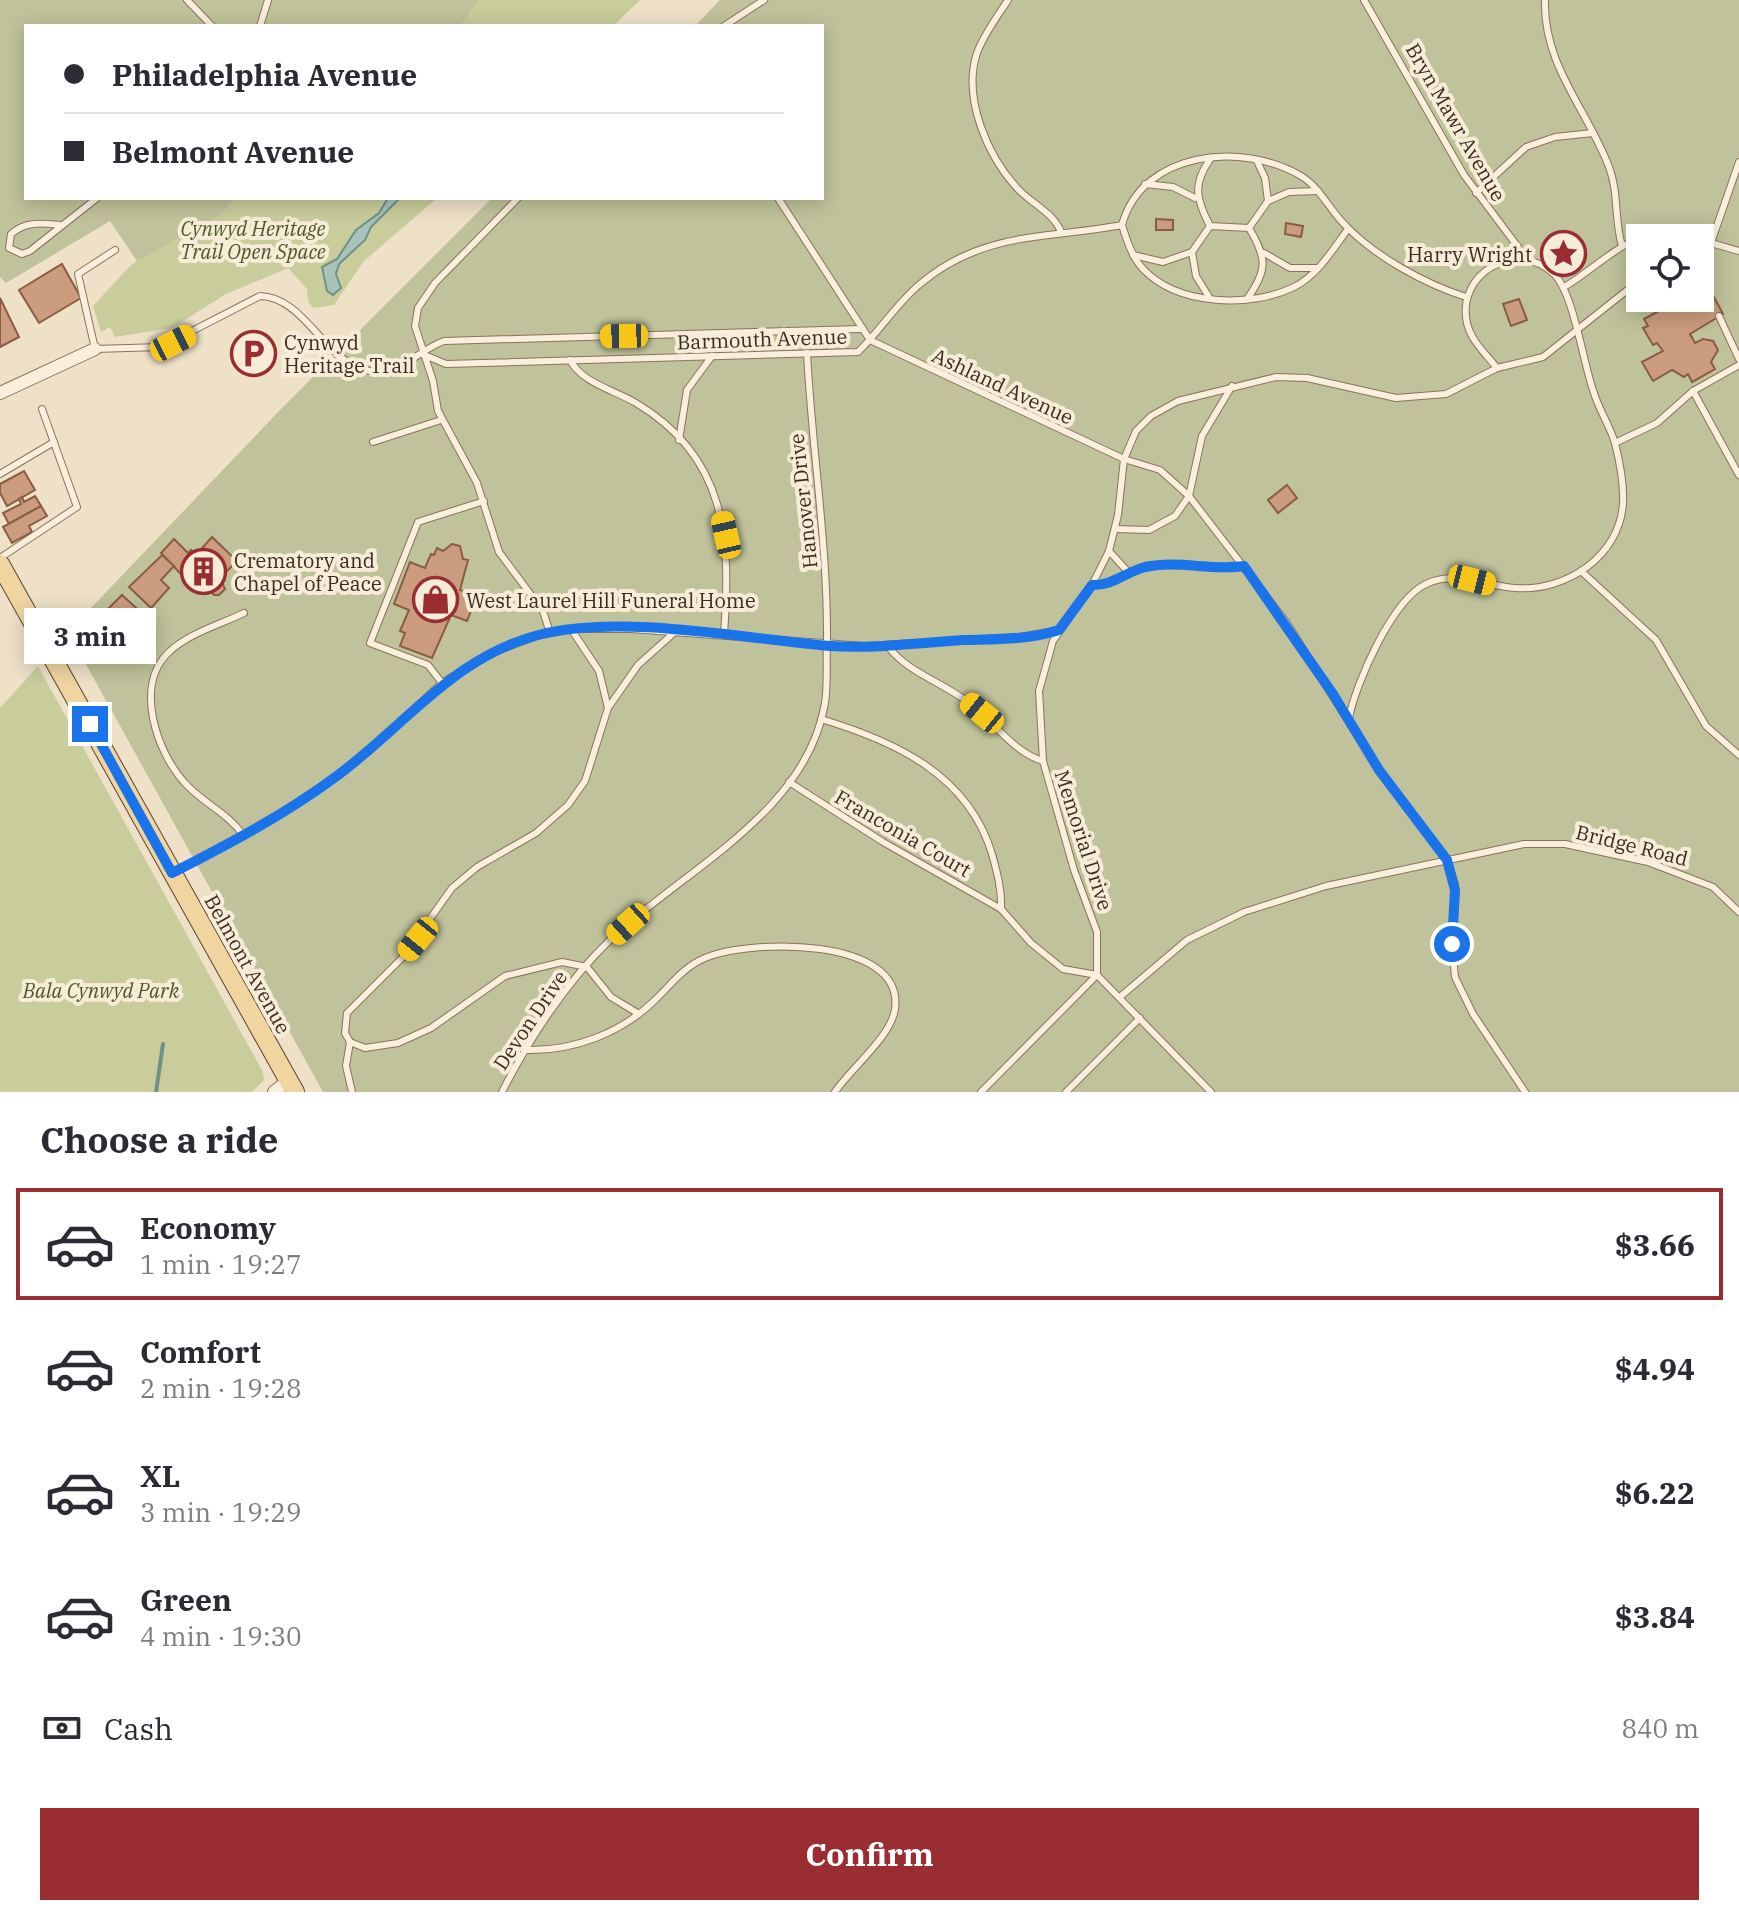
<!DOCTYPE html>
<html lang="en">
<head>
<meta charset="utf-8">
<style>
  :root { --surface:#fff; --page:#f2f2f3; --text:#2b2b33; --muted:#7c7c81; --line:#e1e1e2; --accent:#992d32 }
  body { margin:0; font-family:"IBM Plex Serif",serif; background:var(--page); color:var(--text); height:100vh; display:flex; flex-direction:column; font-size:30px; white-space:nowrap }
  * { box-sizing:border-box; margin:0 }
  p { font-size:26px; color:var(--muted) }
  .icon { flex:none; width:44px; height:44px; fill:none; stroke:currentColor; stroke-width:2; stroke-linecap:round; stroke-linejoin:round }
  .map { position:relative; height:1092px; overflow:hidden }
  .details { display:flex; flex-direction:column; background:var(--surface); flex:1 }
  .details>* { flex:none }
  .guide { position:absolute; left:24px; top:24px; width:800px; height:176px; border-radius:0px; box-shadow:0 4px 20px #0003; display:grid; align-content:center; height:176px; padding:0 40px; background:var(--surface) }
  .fabs { position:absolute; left:1626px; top:224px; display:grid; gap:16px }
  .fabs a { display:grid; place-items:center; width:88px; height:88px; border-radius:0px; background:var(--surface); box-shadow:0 4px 20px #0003; font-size:40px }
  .end { position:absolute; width:36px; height:36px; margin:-18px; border:10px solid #1a73e8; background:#fff; box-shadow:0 0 0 4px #fff }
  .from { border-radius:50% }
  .bubble { position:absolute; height:56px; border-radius:0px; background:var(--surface); box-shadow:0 4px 20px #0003; font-size:26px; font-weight:700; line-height:56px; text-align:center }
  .car { position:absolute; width:24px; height:48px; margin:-24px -12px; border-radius:10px; box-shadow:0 0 6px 2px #0007; background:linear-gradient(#f5c518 24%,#345 0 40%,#f5c518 0 76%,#345 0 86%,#f5c518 0) }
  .guide b { display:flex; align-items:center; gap:28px; height:76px; font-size:30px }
  .guide b+b { border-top:2px solid var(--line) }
  .guide i { width:20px; height:20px; background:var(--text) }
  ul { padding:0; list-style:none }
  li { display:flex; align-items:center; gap:24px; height:112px; margin:0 16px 12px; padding:0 24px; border:4px solid transparent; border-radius:0px }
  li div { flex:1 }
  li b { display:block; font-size:30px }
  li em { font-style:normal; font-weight:700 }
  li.current { border-color:var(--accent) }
  li>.icon { width:72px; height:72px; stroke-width:1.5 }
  h2 { padding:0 40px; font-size:36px; line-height:96px }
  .pay { display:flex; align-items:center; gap:20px; height:88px; padding:0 40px; font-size:30px }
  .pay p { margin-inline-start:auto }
  .action { display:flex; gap:16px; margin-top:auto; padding:16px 40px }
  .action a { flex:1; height:92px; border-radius:0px; background:var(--accent); color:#fff; font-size:32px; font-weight:700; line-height:92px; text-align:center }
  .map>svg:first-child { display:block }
</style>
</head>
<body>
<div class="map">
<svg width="1739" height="1092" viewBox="0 0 1739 1092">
  <rect width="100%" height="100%" fill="#eee1c8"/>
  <g fill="#c9cd9c">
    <polygon points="461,0 640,0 613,26 447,26"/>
    <polygon points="217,198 437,198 363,262 334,305 313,308 308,301 307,289 288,268 226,294 172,328 115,337 110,327 101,332 93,306 129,267"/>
    <polygon points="38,666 263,1072 264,1080 252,1092 0,1092 0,708"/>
  </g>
  <g fill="#bfc29a" fill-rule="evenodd">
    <polygon points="0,0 478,0 460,26 26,26 26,198 235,198 221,214 137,261 110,221 6,283 0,277"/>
    <path d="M720,0H1739V1092H323L68,632L281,409L492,198H822V26H695ZM1640,238H1700V298H1640Z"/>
  </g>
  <polygon fill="#a9c2ba" stroke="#6f9187" stroke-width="2" points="388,198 400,198 371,227 365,240 339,264 336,274 341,288 333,295 327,291 322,267 337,259 356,230 379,213"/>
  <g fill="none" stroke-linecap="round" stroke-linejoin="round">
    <polyline stroke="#6f9187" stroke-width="4" points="156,1092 163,1044"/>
  </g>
  <g fill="#cc9c7e" stroke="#895c43" stroke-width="2">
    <polygon points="1156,219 1173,220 1173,230 1156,230"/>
    <polygon points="1286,223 1303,226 1301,237 1285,234"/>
    <polygon points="62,264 81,298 39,323 19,290"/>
    <polygon points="1708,286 1723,314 1690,334 1695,343 1703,339 1713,341 1718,350 1711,362 1715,369 1692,382 1688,374 1684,377 1672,370 1653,381 1642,362 1663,351 1657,343 1653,345 1643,328 1648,326 1644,319 1657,312 1650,299 1672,298 1674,303 1682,298 1700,298 1700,290"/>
    <polygon points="0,298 19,337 0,347"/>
    <polygon points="1519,299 1527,320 1511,326 1503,304"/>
    <polygon points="24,471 35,490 7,506 0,493 0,484"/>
    <polygon points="1287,485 1297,498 1278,513 1268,500"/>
    <polygon points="35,496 41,506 9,524 3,513 21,504 19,499 22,497 24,502"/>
    <polygon points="41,506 47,516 29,526 32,532 12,543 3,527"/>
    <polygon points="212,537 237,561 220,578 225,589 219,595 214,595 201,583 195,589 161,553 174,539 188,553 191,550 196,555"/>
    <polygon points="452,544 460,546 463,559 468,560 460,590 477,596 467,621 451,615 432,658 400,646 405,633 400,631 409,610 394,604 410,562 425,568 431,554 434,555 437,548 443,551"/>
    <polygon points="162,555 174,566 161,580 169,588 151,608 129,587"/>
    <polygon points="122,595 144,615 131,629 109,608"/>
  </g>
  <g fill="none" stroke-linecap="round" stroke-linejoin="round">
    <defs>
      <g id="service">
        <polyline points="187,0 212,26"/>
        <path d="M1008,0C997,17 984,34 977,53C962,98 988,157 1018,189C1032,204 1054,213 1061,232"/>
        <polyline points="1364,0 1464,175 1518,247 1521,259"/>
        <path d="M1545,0C1543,65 1587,109 1609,167C1619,193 1614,220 1622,246"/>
        <polyline points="260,26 268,0"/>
        <polyline points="724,26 764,0"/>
        <path d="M1211,158C1192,184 1196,199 1210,226L1249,228L1268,201L1265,178L1257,161"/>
        <polyline points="1145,184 1173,187 1195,198"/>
        <polyline points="1476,193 1526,147 1555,137 1593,133"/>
        <polyline points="518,198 435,283 418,308 415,326 433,381 438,411 477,483 499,552 543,611 550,633"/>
        <polyline points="778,198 870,340 1124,459 1160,470 1189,496 1286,622 1379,770 1447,860 1455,884 1452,944 1455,977 1473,1014 1525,1092"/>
        <polyline points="1268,201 1289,192 1318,191"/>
        <path d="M60,225C41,223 26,221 11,234L9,248L22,254L30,251L97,198"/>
        <path d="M1348,229C1333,249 1318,275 1294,287C1251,308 1178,306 1143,269C1132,257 1127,241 1122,225C1142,151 1242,141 1301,176C1320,187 1330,211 1346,226C1376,257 1425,284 1466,297"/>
        <polyline points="1711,243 1739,162"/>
        <polyline points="1700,248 1711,243 1739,251"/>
        <path d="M115,250L78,274L95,349L161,347L260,296C310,297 329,378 383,371C407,368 423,348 444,341L860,329"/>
        <polyline points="1264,253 1290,268 1318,268"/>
        <polyline points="1133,255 1163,262 1192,252"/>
        <polyline points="1700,281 1704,288"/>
        <path d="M1564,287C1585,276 1627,236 1646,238"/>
        <polyline points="1209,297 1196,276 1192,252 1210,226"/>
        <path d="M1247,299C1268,270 1267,258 1249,228"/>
        <polyline points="1719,316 1739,359"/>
        <path d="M422,354L446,364L858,352C880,331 896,304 920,284C983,231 1046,239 1122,225"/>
        <path d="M570,360C582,383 614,390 636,403C727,457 731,539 724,634"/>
        <polyline points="1693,391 1739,475"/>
        <polyline points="679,440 687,390 712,356"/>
        <polyline points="373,442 441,420"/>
        <polyline points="1615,443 1657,423 1693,391 1739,365"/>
        <polyline points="0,474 54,442"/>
        <polyline points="1116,529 1149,530 1175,516 1189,496 1202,436 1232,386"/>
        <polyline points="1109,551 1129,573"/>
        <polyline points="0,558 77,507 42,409"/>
        <polyline points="1581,571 1656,640 1706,726 1739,755"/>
        <path d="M1092,585C1111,586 1122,574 1139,569C1175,558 1209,572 1244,566"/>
        <polyline points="571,629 599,671 608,708 585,781 568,805 536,833 477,867 452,888 402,958 347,1013 345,1033 350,1042 365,1048 398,1043 431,1028 505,976 562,962 587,967 611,997 639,1014"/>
        <path d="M887,645C907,673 943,682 969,703C993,721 1013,752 1043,761"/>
        <polyline points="442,683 428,665 370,643 418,522 484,501"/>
        <polyline points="608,708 638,665 676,631"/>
        <path d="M1349,718C1356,683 1392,600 1426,584C1456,570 1485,586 1515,588C1566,592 1620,556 1623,503C1624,484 1620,463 1615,443C1610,426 1599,410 1594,393C1583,364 1574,292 1553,273C1515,239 1456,274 1467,323C1471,341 1486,354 1497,368"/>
        <path d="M821,719C894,741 968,774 992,854C997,872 1002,890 1001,909"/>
        <polyline points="789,782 883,842 1001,909 1031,943 1063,969 1097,975"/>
        <path d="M243,835C227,812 202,803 184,782C157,752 134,686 168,653C187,634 219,625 244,613"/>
        <polyline points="175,872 275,817 333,779 369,751 442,683 491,653 537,636 571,629 631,629 864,646 1020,637 1059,630"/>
        <polyline points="1121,996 1187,940 1244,912 1326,886 1524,844 1565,844 1648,862 1713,887 1739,912"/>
        <polyline points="350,1042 346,1066 352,1092"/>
        <path d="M527,1050C574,1051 621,1033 654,1001C671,985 683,967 705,958C748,939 905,936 895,1009C891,1037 851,1068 835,1092"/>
        <path d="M502,1092C529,1039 567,981 610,940C683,870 807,813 825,703C828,683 826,663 827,643C828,546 812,450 807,353"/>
        <polyline points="981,1092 1097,975"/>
        <polyline points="1066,1092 1140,1018"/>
        <polyline points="1211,1092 1097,975 1097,932 1074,870 1043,761 1039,691 1053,641 1092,585 1109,551 1118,515 1124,459 1136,431 1151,416 1178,401 1276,377 1307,378 1396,398 1446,394 1497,368 1543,357 1640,280"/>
      </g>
      <g id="minor">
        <polyline points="0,393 95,349"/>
        <polyline points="274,1092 289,1080"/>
      </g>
      <polyline id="primary" points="0,564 295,1092"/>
    </defs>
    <use href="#service" stroke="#8a735d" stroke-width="8"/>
    <use href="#minor" stroke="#8a735d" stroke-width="14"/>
    <use href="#primary" stroke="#584231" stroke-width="20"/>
    <use href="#service" stroke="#f9efdc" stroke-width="6"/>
    <use href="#minor" stroke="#f9efdc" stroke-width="12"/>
    <use href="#primary" stroke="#f0d5a1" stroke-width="18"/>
  </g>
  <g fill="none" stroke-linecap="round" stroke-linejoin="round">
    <path stroke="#1a73e8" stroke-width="10" d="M90,724L172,873C227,845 284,815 334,778C406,726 454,654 546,633C629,615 745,639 830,646C874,649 919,643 963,640C995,639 1029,640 1059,630L1092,585C1112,586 1126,572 1145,567C1179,560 1211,571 1244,566L1333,694L1379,770L1447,860L1455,890L1452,944"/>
  </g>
  <defs>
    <symbol id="sight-ring" viewBox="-11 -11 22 22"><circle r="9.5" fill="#f6ecd8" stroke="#992d32" stroke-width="1.5"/><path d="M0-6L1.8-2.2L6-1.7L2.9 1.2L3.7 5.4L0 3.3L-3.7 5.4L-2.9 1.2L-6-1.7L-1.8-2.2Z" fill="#992d32"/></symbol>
    <symbol id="parking-ring" viewBox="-11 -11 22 22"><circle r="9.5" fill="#f6ecd8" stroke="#992d32" stroke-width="1.5"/><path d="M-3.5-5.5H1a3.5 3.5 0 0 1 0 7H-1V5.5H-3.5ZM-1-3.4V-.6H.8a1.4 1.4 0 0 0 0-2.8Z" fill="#992d32"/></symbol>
    <symbol id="building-ring" viewBox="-11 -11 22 22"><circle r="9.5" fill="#f6ecd8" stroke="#992d32" stroke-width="1.5"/><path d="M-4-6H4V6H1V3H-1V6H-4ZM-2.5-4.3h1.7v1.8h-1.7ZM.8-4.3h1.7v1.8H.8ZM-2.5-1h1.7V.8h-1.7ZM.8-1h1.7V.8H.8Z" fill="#992d32"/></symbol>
    <symbol id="shop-ring" viewBox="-11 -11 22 22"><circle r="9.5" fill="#f6ecd8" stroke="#992d32" stroke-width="1.5"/><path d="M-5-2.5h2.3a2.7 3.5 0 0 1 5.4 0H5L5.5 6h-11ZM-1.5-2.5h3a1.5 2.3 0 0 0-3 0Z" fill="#992d32"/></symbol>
  </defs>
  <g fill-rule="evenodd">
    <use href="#sight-ring" x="1538" y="228" width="51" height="51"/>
    <use href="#parking-ring" x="228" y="328" width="51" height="51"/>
    <use href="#building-ring" x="178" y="546" width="51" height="51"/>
    <use href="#shop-ring" x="410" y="574" width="51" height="51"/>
  </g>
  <g text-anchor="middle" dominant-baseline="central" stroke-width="8" stroke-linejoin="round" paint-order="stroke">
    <g font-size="20" fill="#3b2c20" stroke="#f6ecd8">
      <text transform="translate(1456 122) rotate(60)">Bryn Mawr Avenue</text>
      <text transform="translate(762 339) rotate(-2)">Barmouth Avenue</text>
      <text transform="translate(1003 386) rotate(25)">Ashland Avenue</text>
      <text transform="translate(803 501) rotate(-96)">Hanover Drive</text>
      <text transform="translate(903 833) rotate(30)">Franconia Court</text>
      <text transform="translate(1084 840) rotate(72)">Memorial Drive</text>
      <text transform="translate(1632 845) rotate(14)">Bridge Road</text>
      <text transform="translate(248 964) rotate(61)">Belmont Avenue</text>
      <text transform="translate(530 1020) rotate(-56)">Devon Drive</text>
    </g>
    <g font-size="20" font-style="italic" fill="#4d5727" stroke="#f6ecd8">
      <text x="253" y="228">Cynwyd Heritage<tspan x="253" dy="23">Trail Open Space</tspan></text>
      <text x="101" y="990">Bala Cynwyd Park</text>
    </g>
    <g font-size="20" fill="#3b2c20" stroke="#f6ecd8" text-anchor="start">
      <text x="1532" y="254" text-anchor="end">Harry Wright</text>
      <text x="284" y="342">Cynwyd<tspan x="284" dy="23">Heritage Trail</tspan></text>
      <text x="234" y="560">Crematory and<tspan x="234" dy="23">Chapel of Peace</tspan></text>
      <text x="466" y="600">West Laurel Hill Funeral Home</text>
    </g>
  </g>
</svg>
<div class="fabs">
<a><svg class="icon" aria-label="locate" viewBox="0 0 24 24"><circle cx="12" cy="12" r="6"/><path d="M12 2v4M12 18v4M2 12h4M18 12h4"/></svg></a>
</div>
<i class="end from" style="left:1452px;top:944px"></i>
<i class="end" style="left:90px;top:724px"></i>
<div class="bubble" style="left:24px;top:608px;width:132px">3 min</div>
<i class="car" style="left:624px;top:336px;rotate:269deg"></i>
<i class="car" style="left:173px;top:343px;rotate:63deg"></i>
<i class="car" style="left:726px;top:535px;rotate:347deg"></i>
<i class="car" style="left:1472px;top:580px;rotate:104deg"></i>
<i class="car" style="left:982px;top:713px;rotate:309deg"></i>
<i class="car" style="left:628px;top:924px;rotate:228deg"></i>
<i class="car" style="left:418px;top:939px;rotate:219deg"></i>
<div class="guide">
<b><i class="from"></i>Philadelphia Avenue</b>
<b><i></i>Belmont Avenue</b>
</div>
</div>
<section class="details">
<h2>Choose a ride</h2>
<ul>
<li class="current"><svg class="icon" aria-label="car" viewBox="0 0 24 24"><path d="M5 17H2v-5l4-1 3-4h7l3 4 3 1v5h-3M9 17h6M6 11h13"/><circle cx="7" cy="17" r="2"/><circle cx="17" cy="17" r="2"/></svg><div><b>Economy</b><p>1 min · 19:27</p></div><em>$3.66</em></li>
<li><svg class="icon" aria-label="car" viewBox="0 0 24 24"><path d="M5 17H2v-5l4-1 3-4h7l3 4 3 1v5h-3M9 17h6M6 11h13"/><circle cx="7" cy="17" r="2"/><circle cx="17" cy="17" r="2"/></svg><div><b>Comfort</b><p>2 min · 19:28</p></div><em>$4.94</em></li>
<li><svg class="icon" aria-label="car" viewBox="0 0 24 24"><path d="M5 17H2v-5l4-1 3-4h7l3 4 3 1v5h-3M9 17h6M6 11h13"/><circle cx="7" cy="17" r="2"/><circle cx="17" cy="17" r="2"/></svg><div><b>XL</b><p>3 min · 19:29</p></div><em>$6.22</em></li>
<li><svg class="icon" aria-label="car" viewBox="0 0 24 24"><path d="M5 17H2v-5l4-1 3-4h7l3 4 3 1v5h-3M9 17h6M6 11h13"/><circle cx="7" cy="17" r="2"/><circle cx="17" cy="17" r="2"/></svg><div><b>Green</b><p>4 min · 19:30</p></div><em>$3.84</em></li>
</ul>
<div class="pay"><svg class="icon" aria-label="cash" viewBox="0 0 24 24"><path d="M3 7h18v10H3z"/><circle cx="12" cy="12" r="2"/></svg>Cash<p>840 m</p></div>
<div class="action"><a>Confirm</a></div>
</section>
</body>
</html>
